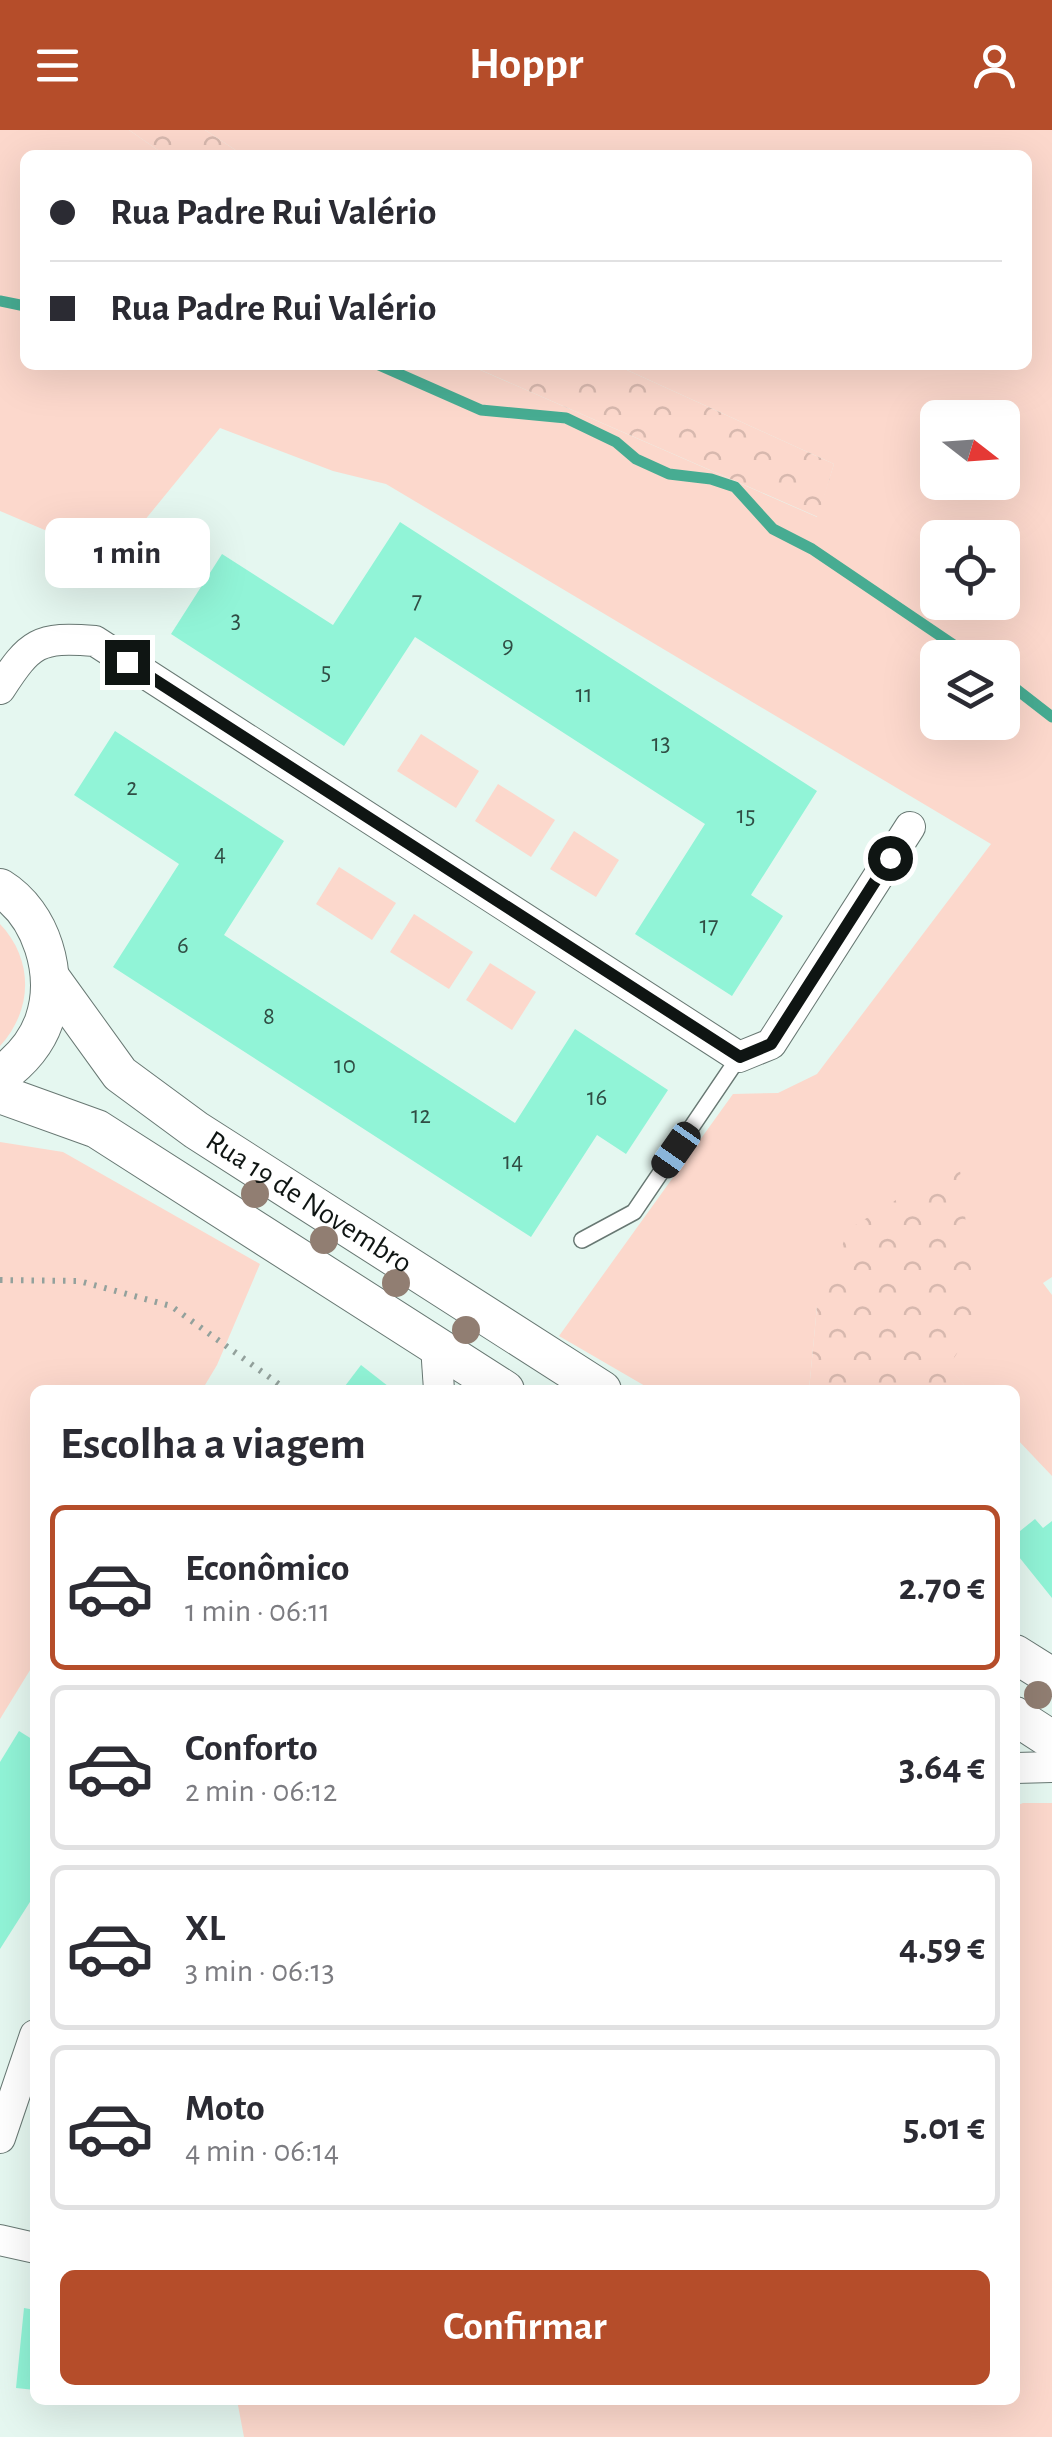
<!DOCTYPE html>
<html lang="pt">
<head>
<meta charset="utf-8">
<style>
  :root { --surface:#fff; --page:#f2f2f3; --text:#2b2b33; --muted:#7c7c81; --line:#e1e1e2; --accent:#b54d2a }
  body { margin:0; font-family:"Alegreya Sans",sans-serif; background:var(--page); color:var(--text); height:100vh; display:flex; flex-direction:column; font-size:38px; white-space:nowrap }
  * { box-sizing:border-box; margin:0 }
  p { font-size:32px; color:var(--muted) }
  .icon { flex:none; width:55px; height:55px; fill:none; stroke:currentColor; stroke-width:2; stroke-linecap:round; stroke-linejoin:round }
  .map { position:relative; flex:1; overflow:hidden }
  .panel { position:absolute; left:30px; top:1255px; width:990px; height:1020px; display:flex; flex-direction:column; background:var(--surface); border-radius:15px; box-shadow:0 10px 40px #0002 }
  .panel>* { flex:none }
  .hud { position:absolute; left:20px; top:20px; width:1012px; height:220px; border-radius:15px; box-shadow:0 10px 40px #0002; display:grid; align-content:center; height:220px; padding:0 30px; background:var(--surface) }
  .needle { width:65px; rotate:107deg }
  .buttons { position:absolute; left:920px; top:270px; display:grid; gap:20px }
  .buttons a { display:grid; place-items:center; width:100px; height:100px; border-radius:15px; background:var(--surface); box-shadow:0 10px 40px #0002; font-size:50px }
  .end { position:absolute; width:45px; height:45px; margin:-22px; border:12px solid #0f1513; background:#fff; box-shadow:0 0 0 5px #fff }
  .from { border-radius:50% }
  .bubble { position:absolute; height:70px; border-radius:15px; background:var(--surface); box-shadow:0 10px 40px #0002; font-size:32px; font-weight:700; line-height:70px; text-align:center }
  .car { position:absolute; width:30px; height:60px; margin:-30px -15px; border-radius:12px; box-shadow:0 0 8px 2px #0007; background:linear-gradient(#222 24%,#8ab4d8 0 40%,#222 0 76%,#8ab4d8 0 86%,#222 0) }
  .hud b { display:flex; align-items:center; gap:35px; height:95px; font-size:38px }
  .hud b+b { border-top:2px solid var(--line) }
  .hud i { width:25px; height:25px; background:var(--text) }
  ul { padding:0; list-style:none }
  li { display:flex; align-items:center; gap:30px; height:165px; margin:0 20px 15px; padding:0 10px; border:5px solid var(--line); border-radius:15px }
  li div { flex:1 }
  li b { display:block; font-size:38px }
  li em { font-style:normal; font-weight:700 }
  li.active { border-color:var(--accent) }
  li>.icon { width:90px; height:90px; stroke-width:1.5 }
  h2 { padding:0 30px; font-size:45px; line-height:120px }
  .cta { display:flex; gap:20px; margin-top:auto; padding:20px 30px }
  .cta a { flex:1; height:115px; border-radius:15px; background:var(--accent); color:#fff; font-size:40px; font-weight:700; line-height:115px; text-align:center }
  header { display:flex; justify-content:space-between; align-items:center; height:130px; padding:0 30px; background:var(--accent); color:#fff; font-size:45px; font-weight:700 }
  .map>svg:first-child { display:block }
</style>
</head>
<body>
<header><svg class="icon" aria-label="menu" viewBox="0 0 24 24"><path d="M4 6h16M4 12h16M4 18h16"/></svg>Hoppr<svg class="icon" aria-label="person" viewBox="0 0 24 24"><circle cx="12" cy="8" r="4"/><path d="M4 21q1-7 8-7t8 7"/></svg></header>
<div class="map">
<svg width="1052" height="2307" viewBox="0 0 1052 2307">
  <defs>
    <pattern id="forest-crowns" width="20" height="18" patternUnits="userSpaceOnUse" patternTransform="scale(2.5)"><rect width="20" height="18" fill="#fcd8cc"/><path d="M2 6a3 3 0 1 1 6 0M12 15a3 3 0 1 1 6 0" fill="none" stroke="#d7b8ae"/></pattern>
  </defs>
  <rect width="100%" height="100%" fill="#e5f7f0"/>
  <g fill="#fcd8cc" fill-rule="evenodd">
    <path d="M0,0H129L165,25H25V235H469L817,387L834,334L616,235H1028V25H243L205,0H1052V1147L1043,1153L1052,1165V1346L1015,1307V1260H969L947,1237L817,1176L809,1260H652L559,1206L733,964L778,963L817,944L991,714L386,354L333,341L220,298L113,429L0,381ZM938,288H1002V352H938ZM938,408H1002V472H938ZM938,528H1002V592H938Z"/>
    <polygon points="421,604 479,641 456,678 397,641"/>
    <polygon points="498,654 555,690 531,727 475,691"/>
    <polygon points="574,701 619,730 596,767 550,739"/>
    <polygon points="339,737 396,773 372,810 316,774"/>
    <polygon points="414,784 473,822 449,859 390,822"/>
    <path d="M0,794C34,830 33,880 0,916Z"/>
    <polygon points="490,833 536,862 512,900 466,870"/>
    <polygon points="0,1012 63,1022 260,1134 217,1235 202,1260 35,1260 35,1532 0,1589"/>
    <polygon points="1023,1673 1052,1673 1052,2307 244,2307 237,2270 1015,2270 1015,1676"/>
  </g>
  <g fill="url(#forest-crowns)">
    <polygon points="129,0 205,0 243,25 165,25"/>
    <polygon points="469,235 616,235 834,334 818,387"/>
    <polygon points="959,1031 977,1193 948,1237 969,1260 809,1260 817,1176 849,1099"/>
  </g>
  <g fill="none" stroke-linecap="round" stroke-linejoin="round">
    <g stroke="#47ac92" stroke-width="11">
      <polyline points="0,171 25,176"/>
      <polyline points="379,235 481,280 566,288 616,312 636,329 669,344 711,349 735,357 773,399 812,419 973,528"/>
      <polyline points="1002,548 1052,587"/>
    </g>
  </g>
  <g fill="#91f4d7">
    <polygon points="400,392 817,661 751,765 783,786 732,866 635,804 705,694 415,507 344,616 171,504 222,424 333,495"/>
    <polygon points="115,601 284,711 224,805 515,993 575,899 668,960 626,1024 597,1005 531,1107 113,837 179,734 74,665"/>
    <polygon points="361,1235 393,1260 342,1260"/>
    <polygon points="1035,1389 1043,1398 1052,1391 1052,1468 1015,1422 1015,1405"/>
    <polygon points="19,1601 35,1611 35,1764 0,1819 0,1632"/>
    <polygon points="24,2178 35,2180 35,2260 16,2258"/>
  </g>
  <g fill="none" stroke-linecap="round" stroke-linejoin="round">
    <defs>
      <polyline id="service" points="582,1110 634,1082 739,927"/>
      <g id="minor">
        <path d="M0,559C30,513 38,506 95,511L739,927L771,914L910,697"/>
        <polyline points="436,1216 439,1260"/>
        <polyline points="1015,1638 1052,1637"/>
        <polyline points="0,2008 35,1905"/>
        <polyline points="0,2110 35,2118"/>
      </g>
      <g id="tertiary">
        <path d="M0,758C42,784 60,845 44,891C36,914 18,933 0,946"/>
        <path id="s1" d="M50,847L120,944L196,1000L602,1260"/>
        <polyline points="0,964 97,999 505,1260"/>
        <polyline points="1015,1524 1052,1547"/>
        <polyline points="1015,1586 1052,1610"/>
      </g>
    </defs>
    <use href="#service" stroke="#687873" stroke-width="18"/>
    <use href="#minor" stroke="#687873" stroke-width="32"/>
    <use href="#tertiary" stroke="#687873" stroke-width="40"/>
    <polyline stroke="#93a19c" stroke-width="6" stroke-dasharray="2.5 8" stroke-linecap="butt" points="0,1150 79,1151 171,1176 287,1260"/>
    <use href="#service" stroke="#fff" stroke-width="15"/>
    <use href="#minor" stroke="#fff" stroke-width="30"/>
    <use href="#tertiary" stroke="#fff" stroke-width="38"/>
  </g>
  <g fill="#917e72">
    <circle cx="255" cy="1064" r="14"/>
    <circle cx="324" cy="1110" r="14"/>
    <circle cx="396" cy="1153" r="14"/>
    <circle cx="466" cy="1200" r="14"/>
    <circle cx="1038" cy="1565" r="14"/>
  </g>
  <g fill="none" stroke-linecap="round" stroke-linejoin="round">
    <polyline stroke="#0f1513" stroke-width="12" points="127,532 740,927 771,914 890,728"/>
  </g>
  <g text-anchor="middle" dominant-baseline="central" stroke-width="9" stroke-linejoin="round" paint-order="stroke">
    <g font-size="25" fill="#304d44">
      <text x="417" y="470">7</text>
      <text x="236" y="490">3</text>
      <text x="508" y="515">9</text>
      <text x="326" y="541">5</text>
      <text x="584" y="564">11</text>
      <text x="661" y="613">13</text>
      <text x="132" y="657">2</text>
      <text x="746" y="685">15</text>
      <text x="220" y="723">4</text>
      <text x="709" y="795">17</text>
      <text x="183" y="815">6</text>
      <text x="269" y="886">8</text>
      <text x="345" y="935">10</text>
      <text x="597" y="967">16</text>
      <text x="421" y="985">12</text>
      <text x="513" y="1031">14</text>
    </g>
    <g font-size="30" fill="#0f1513" stroke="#e5f7f0">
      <text stroke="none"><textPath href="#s1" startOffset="348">Rua 19 de Novembro</textPath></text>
    </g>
  </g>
</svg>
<div class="buttons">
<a><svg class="needle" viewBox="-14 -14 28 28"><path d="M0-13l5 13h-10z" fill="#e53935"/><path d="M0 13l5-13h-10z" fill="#7c7c81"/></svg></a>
<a><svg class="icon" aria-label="locate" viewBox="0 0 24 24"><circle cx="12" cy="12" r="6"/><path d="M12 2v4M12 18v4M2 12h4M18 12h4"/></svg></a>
<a><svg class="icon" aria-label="layers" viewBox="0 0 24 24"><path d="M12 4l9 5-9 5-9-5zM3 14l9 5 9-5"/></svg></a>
</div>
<i class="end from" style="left:890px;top:728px"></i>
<i class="end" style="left:127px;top:532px"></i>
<div class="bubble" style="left:45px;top:388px;width:165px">1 min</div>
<i class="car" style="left:676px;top:1020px;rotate:215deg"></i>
<div class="hud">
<b><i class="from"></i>Rua Padre Rui Valério</b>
<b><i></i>Rua Padre Rui Valério</b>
</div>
<section class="panel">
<h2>Escolha a viagem</h2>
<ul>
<li class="active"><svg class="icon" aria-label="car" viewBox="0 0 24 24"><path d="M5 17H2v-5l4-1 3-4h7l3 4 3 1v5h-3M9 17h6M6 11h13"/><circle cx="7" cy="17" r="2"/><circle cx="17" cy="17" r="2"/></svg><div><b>Econômico</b><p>1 min · 06:11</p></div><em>2.70 €</em></li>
<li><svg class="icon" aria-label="car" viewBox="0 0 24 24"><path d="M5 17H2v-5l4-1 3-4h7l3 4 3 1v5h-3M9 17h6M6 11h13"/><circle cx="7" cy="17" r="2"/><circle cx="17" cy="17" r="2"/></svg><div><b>Conforto</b><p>2 min · 06:12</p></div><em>3.64 €</em></li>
<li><svg class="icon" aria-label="car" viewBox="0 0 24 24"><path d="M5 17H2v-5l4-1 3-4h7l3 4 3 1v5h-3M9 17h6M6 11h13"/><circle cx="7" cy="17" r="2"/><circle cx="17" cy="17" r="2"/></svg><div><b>XL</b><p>3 min · 06:13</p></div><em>4.59 €</em></li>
<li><svg class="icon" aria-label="car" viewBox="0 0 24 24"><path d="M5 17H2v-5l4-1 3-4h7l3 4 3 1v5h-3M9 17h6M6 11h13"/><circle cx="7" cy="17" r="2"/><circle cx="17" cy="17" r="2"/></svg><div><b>Moto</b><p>4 min · 06:14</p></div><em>5.01 €</em></li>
</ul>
<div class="cta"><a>Confirmar</a></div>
</section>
</div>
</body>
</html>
